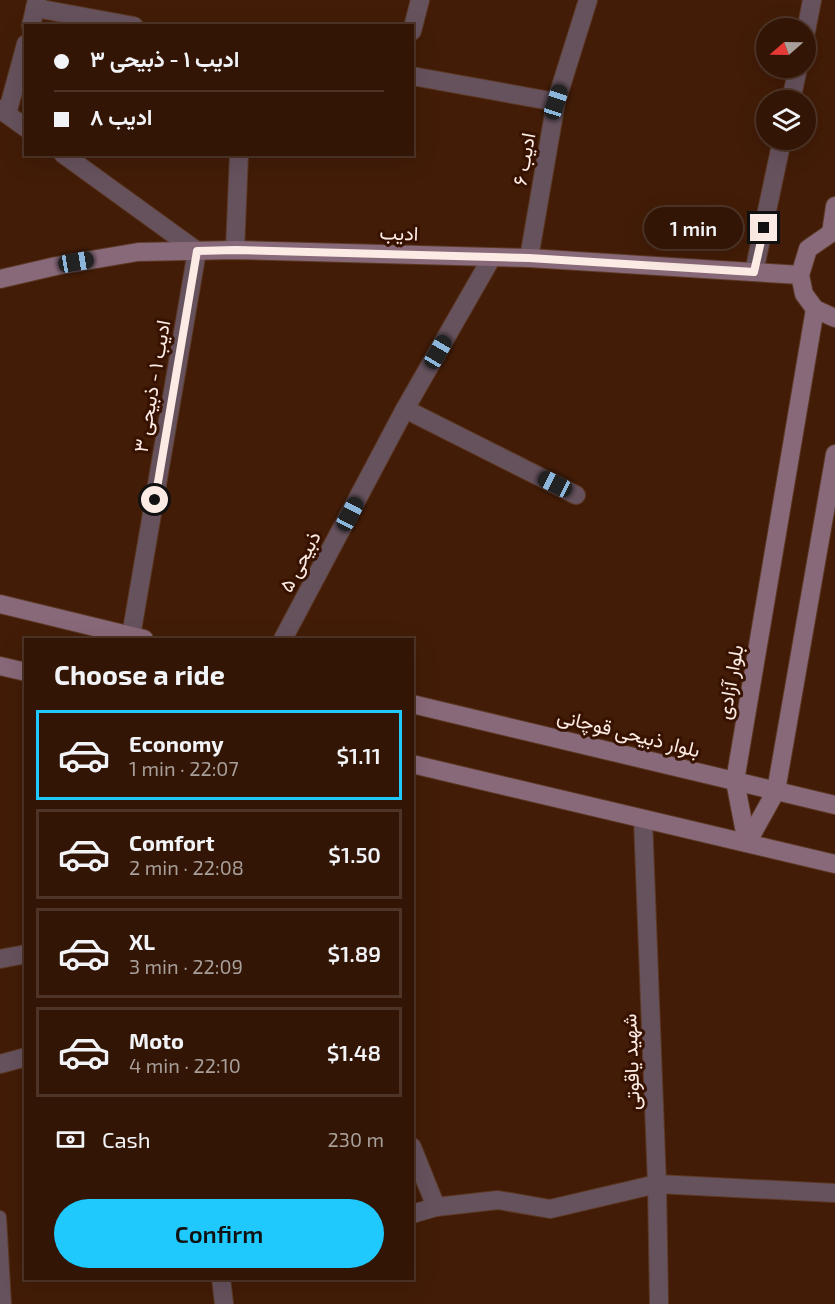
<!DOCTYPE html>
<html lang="en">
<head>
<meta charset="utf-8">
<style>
  :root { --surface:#321505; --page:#3d2213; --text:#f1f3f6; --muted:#a89f9a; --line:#4d3427; --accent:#20c9fd }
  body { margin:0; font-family:"Exo 2",Vazirmatn,sans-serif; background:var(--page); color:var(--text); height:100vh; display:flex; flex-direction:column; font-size:22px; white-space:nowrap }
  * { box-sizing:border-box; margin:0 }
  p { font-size:20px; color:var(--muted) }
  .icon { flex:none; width:33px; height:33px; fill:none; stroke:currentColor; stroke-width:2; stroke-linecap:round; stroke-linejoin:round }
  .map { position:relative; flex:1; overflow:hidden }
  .drawer { position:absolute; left:24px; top:638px; width:390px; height:642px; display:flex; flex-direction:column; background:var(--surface); border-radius:0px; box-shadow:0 6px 24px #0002,0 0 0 2px var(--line) }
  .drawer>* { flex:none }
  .banner { position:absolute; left:24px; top:24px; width:390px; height:132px; border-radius:0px; box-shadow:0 6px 24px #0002,0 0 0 2px var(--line); display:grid; align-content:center; height:132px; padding:0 30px; background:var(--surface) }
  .needle { width:39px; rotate:250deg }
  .controls { position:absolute; left:756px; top:18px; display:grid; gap:12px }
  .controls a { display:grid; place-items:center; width:60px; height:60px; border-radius:50%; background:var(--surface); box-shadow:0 6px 24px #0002,0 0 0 2px var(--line); font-size:30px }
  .end { position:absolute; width:27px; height:27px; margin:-14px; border:8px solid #fbebe4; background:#111; box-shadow:0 0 0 3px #111 }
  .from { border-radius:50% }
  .bubble { position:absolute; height:42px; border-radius:21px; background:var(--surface); box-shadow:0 6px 24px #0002,0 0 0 2px var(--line); font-size:20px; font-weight:600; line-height:42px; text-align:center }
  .car { position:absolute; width:18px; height:36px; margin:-18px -9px; border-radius:8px; box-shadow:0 0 4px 2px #0007; background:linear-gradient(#222 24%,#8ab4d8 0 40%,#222 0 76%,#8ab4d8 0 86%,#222 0) }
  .banner b { display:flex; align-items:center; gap:21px; height:57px; font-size:22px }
  .banner b+b { border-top:2px solid var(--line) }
  .banner i { width:15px; height:15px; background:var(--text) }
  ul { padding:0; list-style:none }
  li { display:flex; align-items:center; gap:18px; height:90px; margin:0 12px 9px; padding:0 18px; border:3px solid var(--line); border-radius:0px }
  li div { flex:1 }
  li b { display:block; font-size:22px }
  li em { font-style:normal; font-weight:600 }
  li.selected { border-color:var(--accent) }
  li>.icon { width:54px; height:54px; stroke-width:1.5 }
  h2 { padding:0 30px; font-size:27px; line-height:72px }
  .pay { display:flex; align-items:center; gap:15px; height:66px; padding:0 30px; font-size:22px }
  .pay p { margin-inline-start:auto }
  .cta { display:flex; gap:12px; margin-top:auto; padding:12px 30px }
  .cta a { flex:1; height:69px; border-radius:36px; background:var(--accent); color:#111; font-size:24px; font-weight:600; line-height:69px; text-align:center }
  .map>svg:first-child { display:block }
</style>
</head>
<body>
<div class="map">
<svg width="835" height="1304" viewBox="0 0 835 1304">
  <rect width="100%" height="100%" fill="#421c07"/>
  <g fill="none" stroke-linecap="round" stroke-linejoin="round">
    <defs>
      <polyline id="lane" points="0,1217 5,1304"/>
      <g id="street">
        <polyline points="35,8 134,26"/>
        <polyline points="31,26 37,0"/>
        <polyline points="412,31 420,0"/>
        <polyline points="806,31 812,0"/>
        <polyline points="412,76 556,102"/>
        <polyline points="791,100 798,68"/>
        <polyline points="0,109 26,128"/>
        <polyline points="7,114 26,44"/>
        <polyline points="63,154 197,251 131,636"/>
        <polyline points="235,250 239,154"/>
        <polyline points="529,258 556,102 588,0"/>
        <polyline points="754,272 782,140"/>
        <polyline points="405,409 576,495"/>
        <polyline points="283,639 405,409 492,257"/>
        <polyline points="643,819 657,1184 659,1304"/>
        <polyline points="0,959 26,954"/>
        <polyline points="0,1064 26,1057"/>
        <polyline points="412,1147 436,1207"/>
        <polyline points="412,1214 436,1207 498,1200 550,1209 657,1184 835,1193"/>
        <polyline points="221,1278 224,1304"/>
      </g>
      <g id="secondary">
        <polyline points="835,232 831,233 808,249 800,275 804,294 815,309 835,318"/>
        <polyline points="831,233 835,206"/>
        <polyline points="0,279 56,266 138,252 235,250 529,258 800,275"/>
        <polyline points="0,604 144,639"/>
        <polyline points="0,666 26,672"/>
        <polyline points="412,704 835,805"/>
        <polyline points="412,764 835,864"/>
        <polyline points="747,843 735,781 815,309"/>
        <polyline points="747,843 776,791 835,454"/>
      </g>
    </defs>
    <use href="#lane" stroke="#5c3926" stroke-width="14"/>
    <use href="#street" stroke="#5c3926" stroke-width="20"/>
    <use href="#secondary" stroke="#5c3926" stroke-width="20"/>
    <use href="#lane" stroke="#66525d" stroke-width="12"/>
    <use href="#street" stroke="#66525d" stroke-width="18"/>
    <use href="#secondary" stroke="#886979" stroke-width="18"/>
  </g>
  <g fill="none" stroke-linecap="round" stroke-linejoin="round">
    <polyline stroke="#fbebe4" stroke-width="8" points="155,500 197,251 235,250 529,258 754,272 764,228"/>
  </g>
  <g text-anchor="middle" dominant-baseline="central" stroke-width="6" stroke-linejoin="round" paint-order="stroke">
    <g font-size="20" fill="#fbebe4" stroke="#371200">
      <text transform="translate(523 159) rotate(-80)">ادیب ۶</text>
      <text transform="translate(399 232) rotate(2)">ادیب</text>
      <text transform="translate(151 386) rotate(-80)">ادیب ۱ - ذبیحی ۳</text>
      <text transform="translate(299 561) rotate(-62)">ذبیحی ۵</text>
      <text transform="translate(729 682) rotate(-80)">بلوار آزادی</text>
      <text transform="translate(629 732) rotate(14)">بلوار ذبیحی قوچانی</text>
      <text transform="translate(630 1062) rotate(-92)">شهید یاقوتی</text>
    </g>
  </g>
</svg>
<div class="controls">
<a><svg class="needle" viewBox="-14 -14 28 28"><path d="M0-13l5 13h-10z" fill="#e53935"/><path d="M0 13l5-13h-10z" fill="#a89f9a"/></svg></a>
<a><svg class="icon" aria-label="layers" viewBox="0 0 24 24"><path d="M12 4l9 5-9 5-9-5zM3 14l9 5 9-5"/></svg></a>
</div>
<i class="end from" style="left:155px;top:500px"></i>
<i class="end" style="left:764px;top:228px"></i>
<div class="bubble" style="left:644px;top:207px;width:99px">1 min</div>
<i class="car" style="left:556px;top:102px;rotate:18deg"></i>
<i class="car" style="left:76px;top:262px;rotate:80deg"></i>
<i class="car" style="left:438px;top:352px;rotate:30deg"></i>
<i class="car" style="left:555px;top:484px;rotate:297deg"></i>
<i class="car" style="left:350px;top:514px;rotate:28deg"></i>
<div class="banner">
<b><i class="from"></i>ادیب ۱ - ذبیحی ۳</b>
<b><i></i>ادیب ۸</b>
</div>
<section class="drawer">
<h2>Choose a ride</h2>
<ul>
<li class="selected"><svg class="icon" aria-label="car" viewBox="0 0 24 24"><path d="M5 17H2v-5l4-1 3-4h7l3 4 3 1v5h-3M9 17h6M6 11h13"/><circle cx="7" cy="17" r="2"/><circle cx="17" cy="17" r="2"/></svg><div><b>Economy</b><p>1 min · 22:07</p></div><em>$1.11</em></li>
<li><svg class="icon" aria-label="car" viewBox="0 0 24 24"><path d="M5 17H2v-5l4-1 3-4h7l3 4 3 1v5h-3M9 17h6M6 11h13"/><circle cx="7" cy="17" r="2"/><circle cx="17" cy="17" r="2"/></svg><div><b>Comfort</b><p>2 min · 22:08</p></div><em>$1.50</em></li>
<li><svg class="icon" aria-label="car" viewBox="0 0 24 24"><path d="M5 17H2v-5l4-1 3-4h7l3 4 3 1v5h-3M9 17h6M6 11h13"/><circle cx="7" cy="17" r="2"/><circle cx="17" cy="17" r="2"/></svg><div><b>XL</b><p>3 min · 22:09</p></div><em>$1.89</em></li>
<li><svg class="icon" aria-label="car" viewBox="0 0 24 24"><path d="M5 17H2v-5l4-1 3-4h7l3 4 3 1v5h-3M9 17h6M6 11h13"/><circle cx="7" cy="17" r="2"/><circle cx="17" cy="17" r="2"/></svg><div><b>Moto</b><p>4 min · 22:10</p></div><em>$1.48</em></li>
</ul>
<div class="pay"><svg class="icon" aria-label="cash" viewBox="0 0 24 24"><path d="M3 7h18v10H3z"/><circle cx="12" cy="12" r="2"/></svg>Cash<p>230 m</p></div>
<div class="cta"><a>Confirm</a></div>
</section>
</div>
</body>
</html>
